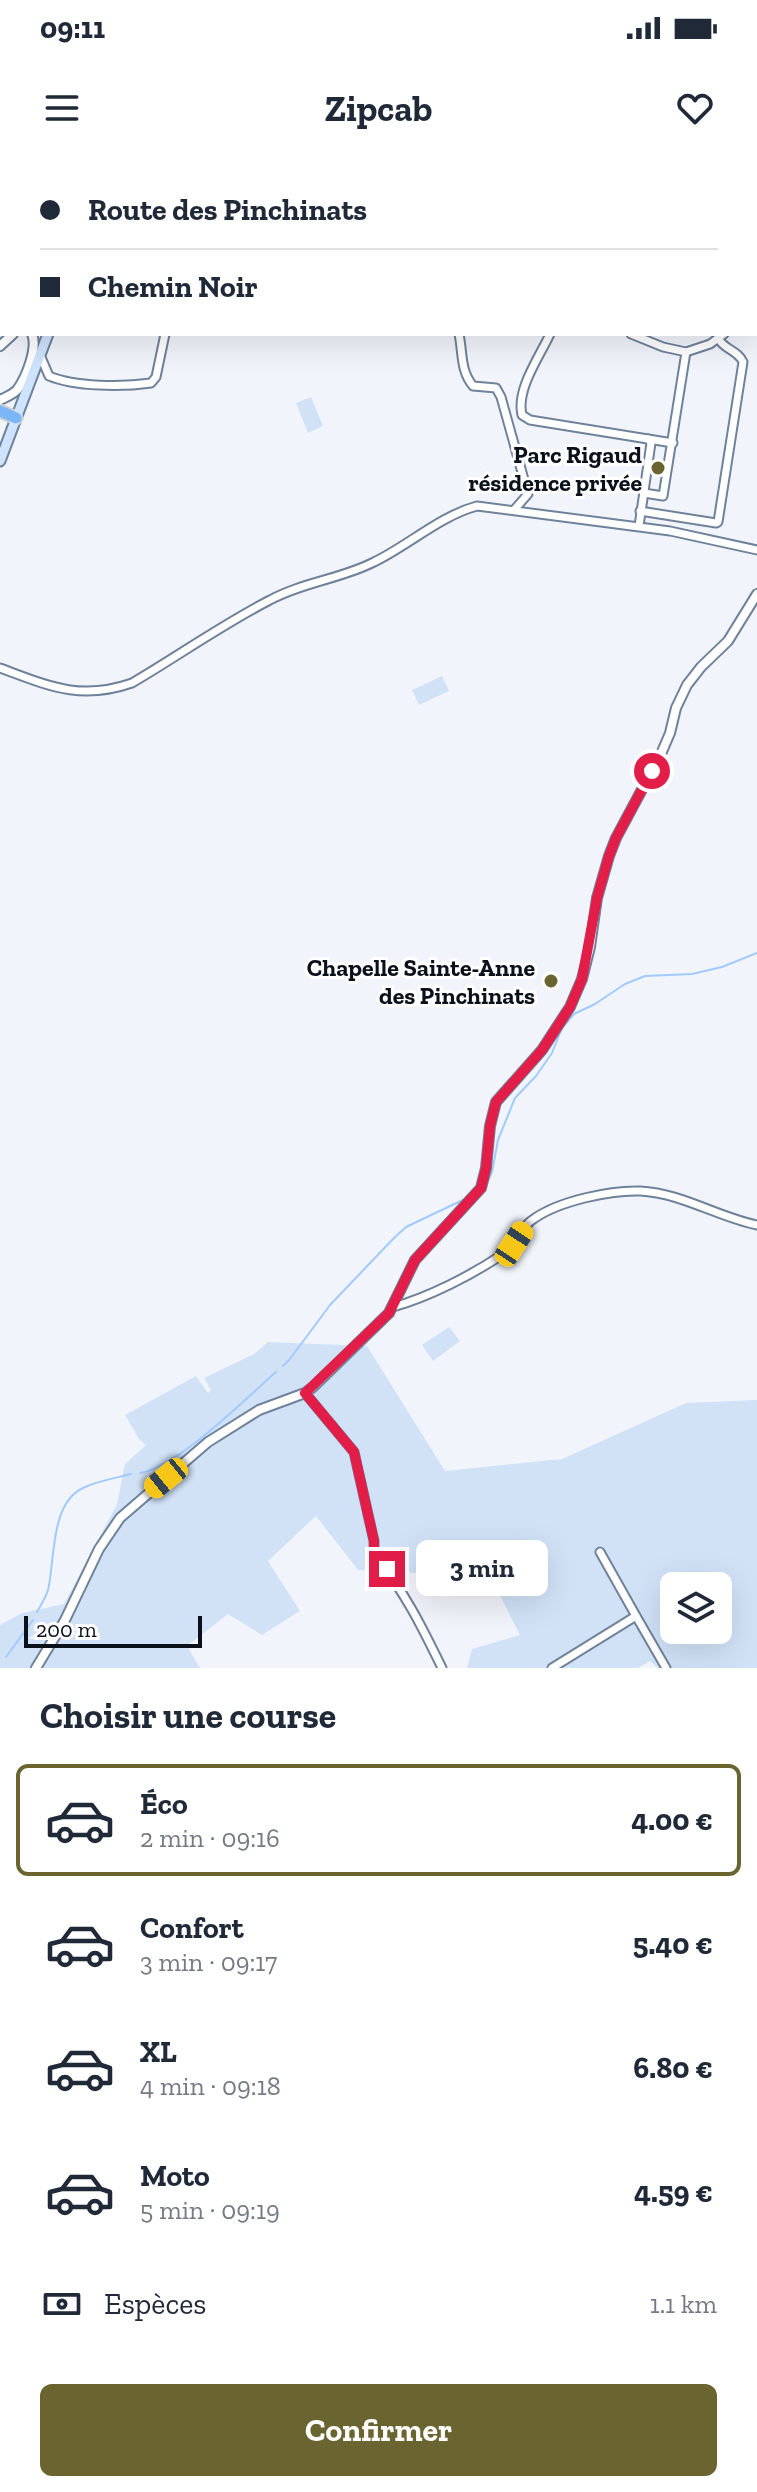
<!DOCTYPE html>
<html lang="fr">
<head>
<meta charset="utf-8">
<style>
  :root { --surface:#fff; --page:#f6f6f7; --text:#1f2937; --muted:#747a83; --line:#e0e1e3; --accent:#6a6431 }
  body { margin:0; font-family:"Zilla Slab",serif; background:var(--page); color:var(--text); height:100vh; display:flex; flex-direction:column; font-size:30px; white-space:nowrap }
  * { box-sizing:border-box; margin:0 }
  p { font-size:26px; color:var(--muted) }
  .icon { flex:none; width:44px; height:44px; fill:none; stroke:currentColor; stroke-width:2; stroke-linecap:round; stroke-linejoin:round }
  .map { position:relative; height:1508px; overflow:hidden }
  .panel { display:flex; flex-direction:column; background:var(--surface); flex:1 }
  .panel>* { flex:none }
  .hud { position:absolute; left:0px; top:0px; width:758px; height:176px; box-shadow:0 8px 32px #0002; display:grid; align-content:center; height:176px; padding:0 40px; background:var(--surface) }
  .fabs { position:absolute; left:660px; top:1412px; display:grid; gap:16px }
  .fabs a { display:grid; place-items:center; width:72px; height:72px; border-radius:12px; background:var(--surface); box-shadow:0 8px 32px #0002; font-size:40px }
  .scale { position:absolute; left:24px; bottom:20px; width:178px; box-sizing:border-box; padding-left:8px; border:4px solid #0a111a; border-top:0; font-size:22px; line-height:28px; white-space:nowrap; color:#0a111a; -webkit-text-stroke:6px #fff; paint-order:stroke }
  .end { position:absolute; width:36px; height:36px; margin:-18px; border:10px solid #e11d48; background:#fff; box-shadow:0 0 0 4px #fff }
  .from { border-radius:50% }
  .bubble { position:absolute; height:56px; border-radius:12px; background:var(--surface); box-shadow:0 8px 32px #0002; font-size:26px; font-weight:700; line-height:56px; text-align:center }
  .car { position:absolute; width:24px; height:48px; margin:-24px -12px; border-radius:10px; box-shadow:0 0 6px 2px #0007; background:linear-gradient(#f5c518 24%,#345 0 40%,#f5c518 0 76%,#345 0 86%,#f5c518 0) }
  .hud b { display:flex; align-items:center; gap:28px; height:76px; font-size:30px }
  .hud b+b { border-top:2px solid var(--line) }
  .hud i { width:20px; height:20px; background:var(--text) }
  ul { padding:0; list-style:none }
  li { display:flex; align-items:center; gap:24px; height:112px; margin:0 16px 12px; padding:0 24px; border:4px solid transparent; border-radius:12px }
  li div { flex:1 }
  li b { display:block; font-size:30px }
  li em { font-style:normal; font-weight:700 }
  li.selected { border-color:var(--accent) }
  li>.icon { width:72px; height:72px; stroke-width:1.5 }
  h2 { padding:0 40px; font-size:36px; line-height:96px }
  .pay { display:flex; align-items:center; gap:20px; height:88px; padding:0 40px; font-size:30px }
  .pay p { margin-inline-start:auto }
  .action { display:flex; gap:16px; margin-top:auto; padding:16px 40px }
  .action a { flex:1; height:92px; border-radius:12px; background:var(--accent); color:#fff; font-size:32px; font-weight:700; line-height:92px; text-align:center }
  .status { display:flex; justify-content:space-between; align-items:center; height:56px; padding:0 40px; background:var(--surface); direction:ltr }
  .status svg { height:22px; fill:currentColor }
  header { display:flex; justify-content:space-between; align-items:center; height:104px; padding:0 40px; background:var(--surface); font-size:36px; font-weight:700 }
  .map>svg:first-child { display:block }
</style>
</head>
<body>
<div class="status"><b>09:11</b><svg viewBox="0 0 49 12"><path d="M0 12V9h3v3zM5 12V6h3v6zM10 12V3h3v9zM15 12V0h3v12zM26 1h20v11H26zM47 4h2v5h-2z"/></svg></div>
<header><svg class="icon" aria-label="menu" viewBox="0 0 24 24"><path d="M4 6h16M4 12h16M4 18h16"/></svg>Zipcab<svg class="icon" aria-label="heart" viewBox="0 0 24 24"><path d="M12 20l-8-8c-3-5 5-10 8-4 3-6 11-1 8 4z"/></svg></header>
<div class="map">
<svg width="757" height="1508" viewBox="0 0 757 1508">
  <rect width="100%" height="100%" fill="#f1f5fb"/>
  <g fill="#d1e2f7" fill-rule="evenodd">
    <polygon points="311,237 323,266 308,273 296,243"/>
    <polygon points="442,516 449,531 419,545 412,530"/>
    <polygon points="449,1167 460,1181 433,1201 422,1185"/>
    <path d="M268,1182L367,1186L445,1311L562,1299L686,1243L757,1240V1508H658L650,1501L638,1508H467L472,1489L520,1475L488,1412L413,1413L358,1410L316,1356L268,1401L300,1451L262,1475L228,1454L187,1486L200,1508H0V1465L22,1453L64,1444L117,1344L125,1304L146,1285L139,1279L125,1255L196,1216L208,1233L211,1230L204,1218L254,1194ZM674,1426H718V1470H674Z"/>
  </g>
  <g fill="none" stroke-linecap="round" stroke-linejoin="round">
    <g stroke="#a1cbfe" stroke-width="2">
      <polyline points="484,1030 492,1012 498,980 515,938 536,916 552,893 562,868 574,854 595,844 625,824 645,816 692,814 722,807 757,793"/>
      <polyline points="283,1206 290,1199 330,1145 393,1079 406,1067 467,1038"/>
      <path d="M140,1313C179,1306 245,1239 276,1212"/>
      <path d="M37,1452C41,1445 46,1437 48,1430C55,1401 50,1343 83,1328C97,1321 116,1318 131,1314"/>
      <polyline points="6,1497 33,1460"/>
    </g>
    <defs>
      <g id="minor">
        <polyline points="386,0 387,2"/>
        <polyline points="55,2 56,0"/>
        <polyline points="622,2 623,0"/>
        <polyline points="0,99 2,95"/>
        <polyline points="756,166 757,165"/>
        <path d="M459,174C463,193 460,210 473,226L496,228L501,237L528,334L514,350"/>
        <path d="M550,174C539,198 516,229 522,255L530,260L648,279L651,283L639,366"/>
        <polyline points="631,174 663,187 686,192 663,336 644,333"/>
        <polyline points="686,192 710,184 724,174"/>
        <path d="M40,195L49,216C75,227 123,227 151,223L156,217L165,174"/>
        <polyline points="648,279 673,283"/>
        <path d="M640,351L716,363L718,362L743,202C738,190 724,190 718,178"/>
        <path d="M0,508C49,526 80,541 132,523C178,496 223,464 270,440C303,422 341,419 374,402C409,385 440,356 477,346L670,371L757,390"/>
        <path d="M393,1147C429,1137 472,1115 503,1094C516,1084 521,1066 535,1058C560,1041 610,1030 640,1031C682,1033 717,1057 757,1065"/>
        <path d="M305,1233L354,1292L374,1381V1395C403,1428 423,1469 442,1508"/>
        <polyline points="600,1392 636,1456"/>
        <polyline points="552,1508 636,1456 666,1508"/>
      </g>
      <g id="tertiary">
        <polyline points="0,186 13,174"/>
        <path d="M0,240C6,237 12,235 17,230C26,218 38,188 32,174"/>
        <polyline points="36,1508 65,1460 99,1389 120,1358 208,1282 259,1250 305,1233 313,1227 389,1153 415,1100 481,1028 486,1008 490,966 496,942 542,890 570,847 582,819 590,787 597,738 609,696 616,678 661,594 670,573 676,548 687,525 701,507 728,481 757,434"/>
      </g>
      <g id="secondary">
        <polyline points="112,2 112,0"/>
        <polyline points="0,301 48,174"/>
      </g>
      <polyline id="trunk" points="0,251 16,258"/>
      <g id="motorway">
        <polyline points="78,2 79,0"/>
        <polyline points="88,2 89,0"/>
        <polyline points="0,145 2,142"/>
        <polyline points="0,160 2,158"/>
      </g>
    </defs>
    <use href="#minor" stroke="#6f829b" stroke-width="11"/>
    <use href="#tertiary" stroke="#6f829b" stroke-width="12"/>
    <use href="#secondary" stroke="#6f829b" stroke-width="13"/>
    <use href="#trunk" stroke="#cecfd1" stroke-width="15"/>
    <use href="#motorway" stroke="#cecfd1" stroke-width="16"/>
    <use href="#minor" stroke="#fff" stroke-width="7"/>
    <use href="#tertiary" stroke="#fff" stroke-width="8"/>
    <use href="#secondary" stroke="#cee3fd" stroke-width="9"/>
    <use href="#trunk" stroke="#7bb6f8" stroke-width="11"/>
    <use href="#motorway" stroke="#5aa3f7" stroke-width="12"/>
  </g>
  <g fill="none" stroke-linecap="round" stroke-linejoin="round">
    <polyline stroke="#e11d48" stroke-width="10" points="387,1409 374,1395 374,1381 354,1292 305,1233 389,1153 415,1100 481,1028 486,1008 490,966 496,942 542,890 570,847 582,819 597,738 609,696 616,678 652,611"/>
  </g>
  <g fill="#6a6431" stroke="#fff" stroke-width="3">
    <circle cx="658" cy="308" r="8"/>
    <circle cx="551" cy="821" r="8"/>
  </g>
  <g text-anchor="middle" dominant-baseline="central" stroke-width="6" stroke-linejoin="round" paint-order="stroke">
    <g font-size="24" font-weight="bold" fill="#0a111a" stroke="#fff" text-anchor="end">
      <text x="642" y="294">Parc Rigaud<tspan x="642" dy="28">résidence privée</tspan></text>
      <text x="535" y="807">Chapelle Sainte-Anne<tspan x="535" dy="28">des Pinchinats</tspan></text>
    </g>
  </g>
</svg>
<div class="fabs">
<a><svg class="icon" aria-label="layers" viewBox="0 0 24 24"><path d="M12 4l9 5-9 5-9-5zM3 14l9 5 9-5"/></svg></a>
</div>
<div class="scale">200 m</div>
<i class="end from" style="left:652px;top:611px"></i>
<i class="end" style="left:387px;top:1409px"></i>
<div class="bubble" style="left:416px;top:1380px;width:132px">3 min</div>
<i class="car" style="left:514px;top:1084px;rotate:33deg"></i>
<i class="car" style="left:166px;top:1318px;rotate:231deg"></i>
<div class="hud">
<b><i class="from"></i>Route des Pinchinats</b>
<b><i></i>Chemin Noir</b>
</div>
</div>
<section class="panel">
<h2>Choisir une course</h2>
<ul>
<li class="selected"><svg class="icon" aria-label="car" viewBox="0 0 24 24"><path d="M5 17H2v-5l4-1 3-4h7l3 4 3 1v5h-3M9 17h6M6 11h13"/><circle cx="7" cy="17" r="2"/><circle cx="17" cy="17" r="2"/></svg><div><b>Éco</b><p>2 min · 09:16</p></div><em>4.00 €</em></li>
<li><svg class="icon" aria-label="car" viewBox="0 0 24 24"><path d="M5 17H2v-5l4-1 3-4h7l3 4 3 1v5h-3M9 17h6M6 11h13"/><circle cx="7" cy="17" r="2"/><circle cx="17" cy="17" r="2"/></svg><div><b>Confort</b><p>3 min · 09:17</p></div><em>5.40 €</em></li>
<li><svg class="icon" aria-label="car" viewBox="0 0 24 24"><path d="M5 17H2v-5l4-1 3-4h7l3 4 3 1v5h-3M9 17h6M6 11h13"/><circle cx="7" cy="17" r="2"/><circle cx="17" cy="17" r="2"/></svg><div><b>XL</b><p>4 min · 09:18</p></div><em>6.80 €</em></li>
<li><svg class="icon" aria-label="car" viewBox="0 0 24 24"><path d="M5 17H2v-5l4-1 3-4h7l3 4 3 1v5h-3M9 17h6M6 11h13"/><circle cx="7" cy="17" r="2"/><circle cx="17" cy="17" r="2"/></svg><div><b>Moto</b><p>5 min · 09:19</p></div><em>4.59 €</em></li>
</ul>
<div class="pay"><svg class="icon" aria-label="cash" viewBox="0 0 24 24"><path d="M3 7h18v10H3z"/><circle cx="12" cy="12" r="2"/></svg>Espèces<p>1.1 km</p></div>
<div class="action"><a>Confirmer</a></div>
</section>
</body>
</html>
